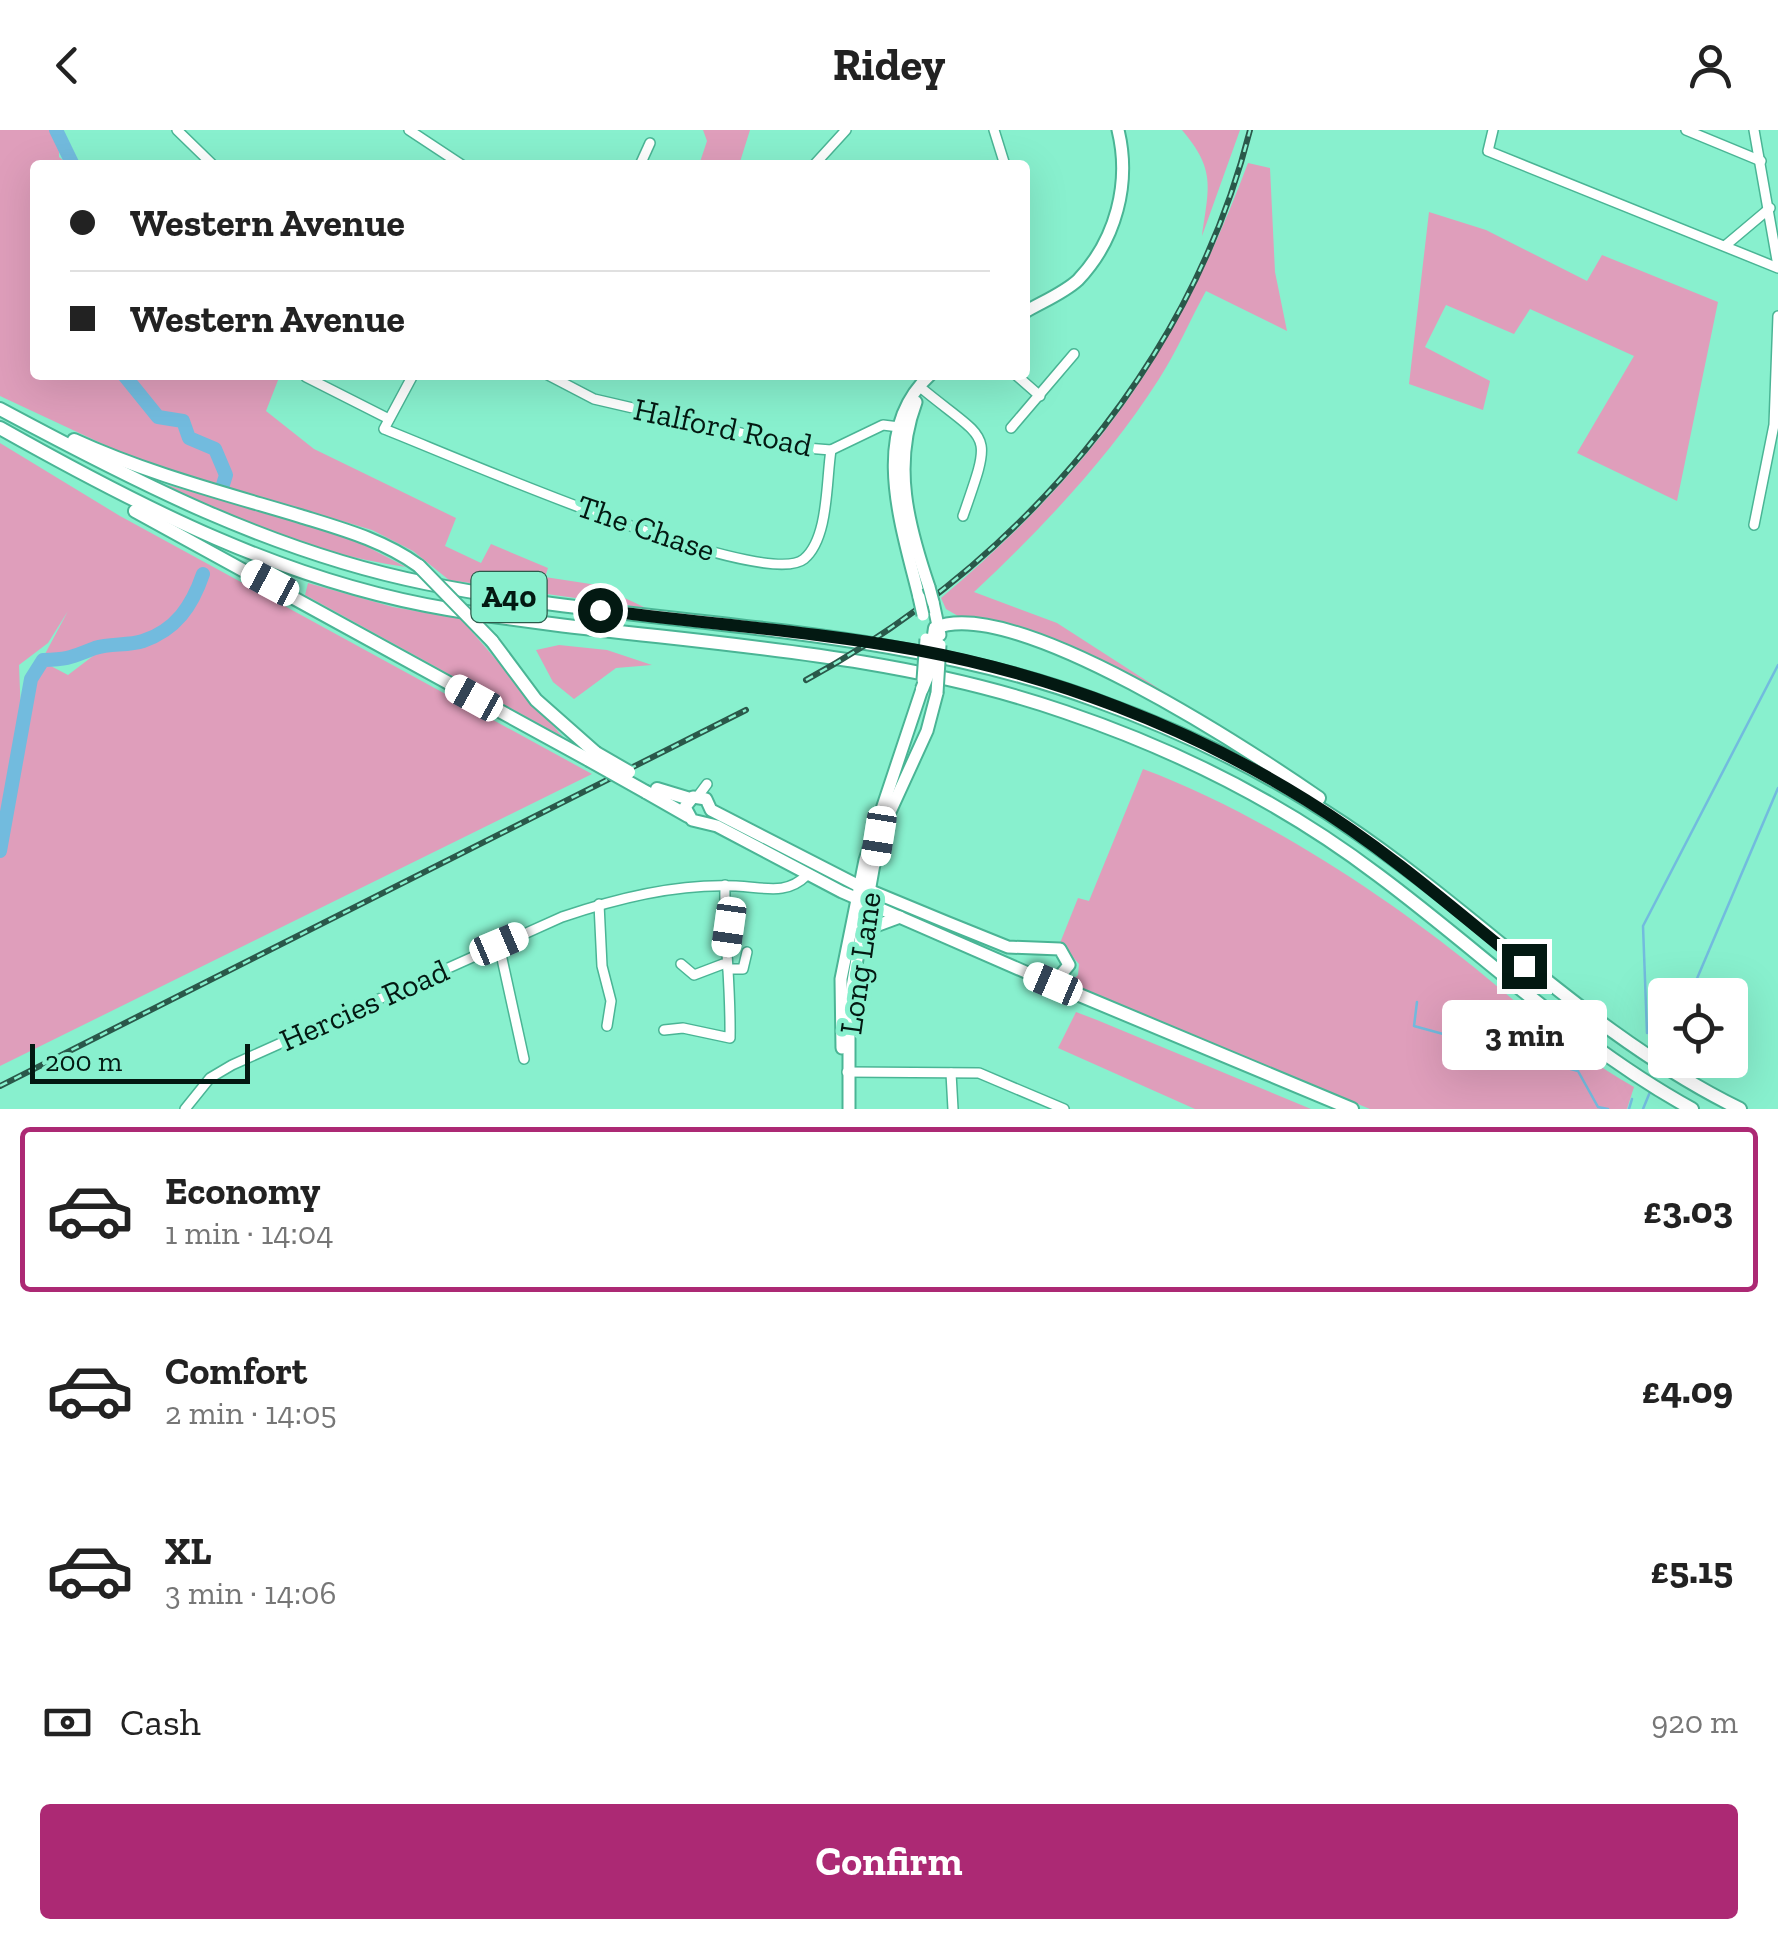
<!DOCTYPE html>
<html lang="en">
<head>
<meta charset="utf-8">
<style>
  :root { --surface:#fff; --page:#f6f6f6; --text:#222; --muted:#767676; --line:#e0e0e0; --accent:#ac2974 }
  body { margin:0; font-family:"Zilla Slab",serif; background:var(--page); color:var(--text); height:100vh; display:flex; flex-direction:column; font-size:38px; white-space:nowrap }
  * { box-sizing:border-box; margin:0 }
  p { font-size:32px; color:var(--muted) }
  .icon { flex:none; width:55px; height:55px; fill:none; stroke:currentColor; stroke-width:2; stroke-linecap:round; stroke-linejoin:round }
  .map { position:relative; height:979px; overflow:hidden }
  .panel { display:flex; flex-direction:column; background:var(--surface); flex:1 }
  .panel>* { flex:none }
  .banner { position:absolute; left:30px; top:30px; width:1000px; height:220px; border-radius:10px; box-shadow:0 10px 40px #0002; display:grid; align-content:center; height:220px; padding:0 40px; background:var(--surface) }
  .fabs { position:absolute; left:1648px; top:848px; display:grid; gap:20px }
  .fabs a { display:grid; place-items:center; width:100px; height:100px; border-radius:10px; background:var(--surface); box-shadow:0 10px 40px #0002; font-size:50px }
  .scale { position:absolute; left:30px; bottom:25px; width:220px; box-sizing:border-box; padding-left:10px; border:5px solid #031912; border-top:0; font-size:28px; line-height:35px; white-space:nowrap; color:#031912; -webkit-text-stroke:8px #88f0ce; paint-order:stroke }
  .end { position:absolute; width:45px; height:45px; margin:-22px; border:12px solid #031912; background:#fff; box-shadow:0 0 0 5px #fff }
  .from { border-radius:50% }
  .bubble { position:absolute; height:70px; border-radius:10px; background:var(--surface); box-shadow:0 10px 40px #0002; font-size:32px; font-weight:700; line-height:70px; text-align:center }
  .car { position:absolute; width:30px; height:60px; margin:-30px -15px; border-radius:12px; box-shadow:0 0 8px 2px #0007; background:linear-gradient(#fff 24%,#345 0 40%,#fff 0 76%,#345 0 86%,#fff 0) }
  .banner b { display:flex; align-items:center; gap:35px; height:95px; font-size:38px }
  .banner b+b { border-top:2px solid var(--line) }
  .banner i { width:25px; height:25px; background:var(--text) }
  ul { padding:18px 0 0; list-style:none }
  li { display:flex; align-items:center; gap:30px; height:165px; margin:0 20px 15px; padding:0 20px; border:5px solid transparent; border-radius:10px }
  li div { flex:1 }
  li b { display:block; font-size:38px }
  li em { font-style:normal; font-weight:700 }
  li.current { border-color:var(--accent) }
  li>.icon { width:90px; height:90px; stroke-width:1.5 }
  .pay { display:flex; align-items:center; gap:25px; height:110px; padding:0 40px; font-size:38px }
  .pay p { margin-inline-start:auto }
  .cta { display:flex; gap:20px; margin-top:auto; padding:20px 40px }
  .cta a { flex:1; height:115px; border-radius:10px; background:var(--accent); color:#fff; font-size:40px; font-weight:700; line-height:115px; text-align:center }
  header { display:flex; justify-content:space-between; align-items:center; height:130px; padding:0 40px; background:var(--surface); font-size:45px; font-weight:700 }
  .map>svg:first-child { display:block }
</style>
</head>
<body>
<header><svg class="icon" aria-label="back" viewBox="0 0 24 24"><path d="M15 5l-7 7 7 7"/></svg>Ridey<svg class="icon" aria-label="person" viewBox="0 0 24 24"><circle cx="12" cy="8" r="4"/><path d="M4 21q1-7 8-7t8 7"/></svg></header>
<div class="map">
<svg width="1778" height="979" viewBox="0 0 1778 979">
  <rect width="100%" height="100%" fill="#88f0ce"/>
  <g fill="#df9ebb" fill-rule="evenodd">
    <polygon points="0,0 59,0 59,27 69,35 35,35 35,245 280,245 266,281 314,319 456,388 445,416 481,433 491,414 548,438 545,447 597,455 646,478 449,450 413,421 372,400 137,330 0,266"/>
    <polygon points="703,0 750,0 739,35 699,35 707,11"/>
    <path d="M1182,0H1240L1202,106C1209,57 1216,40 1182,0Z"/>
    <path d="M1248,33L1270,38L1275,142L1287,201L1206,161C1190,190 1177,221 1159,249C1108,329 1043,397 974,462L1057,493L1223,600C1134,549 1061,503 958,486L946,479L941,468C1095,338 1177,222 1248,33Z"/>
    <polygon points="1429,82 1486,100 1587,151 1602,125 1718,172 1677,371 1577,323 1634,226 1530,179 1514,204 1446,175 1425,217 1490,251 1483,280 1409,254"/>
    <path d="M0,313L120,386L592,644L0,936ZM68,481L45,524L93,526L68,545L45,533L29,554L21,586L19,535L48,513Z"/>
    <path d="M167,355L339,402L406,437C324,426 240,394 167,355Z"/>
    <polygon points="308,453 393,477 461,489 563,607 305,465"/>
    <polygon points="559,515 607,520 652,535 616,538 574,569 553,552 536,520"/>
    <path d="M1143,639C1256,681 1381,762 1475,838C1527,881 1575,924 1634,957L1627,979H1370L1067,856L1078,845L1079,834L1060,813L1078,768L1089,771Z"/>
    <polygon points="1076,882 1097,890 1311,979 1195,979 1058,918"/>
  </g>
  <g fill="none" stroke-linecap="round" stroke-linejoin="round">
    <g stroke="#72bbde" stroke-width="2.5">
      <polyline points="1690,865 1778,658"/>
      <polyline points="1417,872 1414,896 1578,941 1598,977 1608,979"/>
      <polyline points="1647,903 1643,796 1778,535"/>
      <polyline points="1629,979 1632,969"/>
      <polyline points="1643,979 1650,962"/>
    </g>
    <g stroke="#72bbde" stroke-width="14">
      <polyline points="56,0 73,35"/>
      <polyline points="124,245 158,287 183,291 189,308 215,319 226,345 221,361"/>
      <path d="M0,721L31,549L43,530C71,529 71,527 95,518C110,513 128,516 143,511C176,500 192,476 203,444"/>
    </g>
    <defs>
      <g id="minor">
        <polyline points="177,0 213,35"/>
        <polyline points="409,0 462,35"/>
        <polyline points="994,0 1004,32"/>
        <polyline points="1493,0 1488,21 1778,138"/>
        <polyline points="1686,0 1761,31"/>
        <polyline points="1754,0 1778,136"/>
        <polyline points="640,35 650,13"/>
        <polyline points="814,35 846,0"/>
        <polyline points="1726,115 1770,78"/>
        <path d="M413,245L384,299C444,322 763,463 804,429C829,408 826,351 831,320"/>
        <polyline points="548,245 594,269 806,318 831,320 883,295 899,297"/>
        <polyline points="1016,245 1040,266"/>
        <polyline points="306,247 389,289"/>
        <path d="M920,257C990,315 994,297 963,386"/>
        <polyline points="1011,298 1074,224"/>
        <polyline points="1754,395 1774,295 1778,186"/>
        <polyline points="698,666 707,654"/>
        <polyline points="599,774 602,836 611,871 607,896"/>
        <polyline points="499,815 524,929"/>
        <polyline points="681,834 694,845 723,834"/>
        <polyline points="728,839 743,839 747,822"/>
        <path d="M664,900L683,898L730,908C731,855 724,808 725,755"/>
        <polyline points="847,942 979,943 1064,979"/>
        <polyline points="951,943 953,979"/>
        <path d="M185,979L210,948L232,935L562,787C617,768 678,753 736,756C764,757 786,766 807,745"/>
      </g>
      <g id="major">
        <path d="M1025,182C1042,172 1064,163 1078,150C1116,110 1131,53 1118,0"/>
        <path d="M916,272C892,336 908,395 929,457"/>
        <path d="M919,467C902,397 868,301 930,245"/>
        <polyline points="933,472 940,505"/>
        <polygon points="693,667 706,669 711,680 859,756 946,792 1008,817 1060,819 1069,835 1053,854 842,762 717,696 692,690 685,677"/>
        <polyline points="862,801 900,787"/>
        <polyline points="842,918 841,849 865,730 922,559"/>
        <polyline points="849,979 849,874 879,706 927,601 937,563"/>
      </g>
      <g id="highway">
        <path d="M0,279C136,352 272,422 425,453C647,498 880,491 1095,570C1182,601 1267,642 1344,694C1480,785 1591,906 1740,979"/>
        <path d="M0,298C142,378 286,452 448,479C654,514 866,513 1065,582C1177,620 1283,673 1378,745C1483,823 1577,916 1692,979"/>
        <path d="M74,310C146,343 223,363 300,386C342,399 383,410 419,436"/>
        <polyline points="135,381 589,630"/>
        <polyline points="492,511 536,570 596,623"/>
        <path d="M933,512L935,498C1014,464 1252,622 1319,668"/>
        <polyline points="657,659 690,669"/>
        <polyline points="646,662 688,686"/>
        <polyline points="1053,854 1352,979"/>
      </g>
    </defs>
    <use href="#minor" stroke="#4ab595" stroke-width="12"/>
    <use href="#major" stroke="#4ab595" stroke-width="15"/>
    <use href="#highway" stroke="#4ab595" stroke-width="16"/>
    <use href="#minor" stroke="#fff" stroke-width="9"/>
    <use href="#major" stroke="#fff" stroke-width="11"/>
    <use href="#highway" stroke="#fff" stroke-width="12"/>
    <defs>
      <g id="rail">
        <path d="M806,550C1018,434 1190,237 1250,0"/>
        <polyline points="0,956 746,580"/>
      </g>
    </defs>
    <use href="#rail" stroke="#2a584a" stroke-width="6"/>
    <use href="#rail" stroke="#88f0ce" stroke-width="2.5" stroke-dasharray="8" stroke-linecap="butt"/>
    <defs>
      <g id="major-bridge">
        <polyline points="929,457 933,472"/>
        <polyline points="919,467 923,485"/>
        <polyline points="923,550 926,509"/>
        <polyline points="937,563 940,515"/>
      </g>
      <g id="highway-bridge">
        <polyline points="419,436 492,511"/>
        <polyline points="922,559 930,539 933,512"/>
        <polyline points="596,623 629,642"/>
        <polyline points="589,630 646,662"/>
      </g>
    </defs>
    <use href="#major-bridge" stroke="#4ab595" stroke-width="15" stroke-linecap="butt"/>
    <use href="#highway-bridge" stroke="#4ab595" stroke-width="16" stroke-linecap="butt"/>
    <use href="#major-bridge" stroke="#fff" stroke-width="11"/>
    <use href="#highway-bridge" stroke="#fff" stroke-width="12"/>
  </g>
  <g fill="none" stroke-linecap="round" stroke-linejoin="round">
    <path stroke="#031912" stroke-width="12" d="M600,480C706,494 813,501 917,520C1052,545 1189,597 1306,670C1384,718 1453,778 1524,836"/>
  </g>
  <g text-anchor="middle" dominant-baseline="central" stroke-width="10" stroke-linejoin="round" paint-order="stroke">
    <rect fill="#88f0ce" stroke="#2b5a4a" stroke-width="2.5" x="471.5" y="442" width="75" height="50" rx="8"/>
    <g font-size="30" font-weight="bold" fill="#031912">
      <text x="509" y="467">A40</text>
    </g>
    <g font-size="32" fill="#031912" stroke="#88f0ce">
      <text transform="translate(723 297) rotate(12)">Halford Road</text>
      <text transform="translate(646 398) rotate(19)">The Chase</text>
      <text transform="translate(860 833) rotate(-82)">Long Lane</text>
      <text transform="translate(364 875) rotate(-24)">Hercies Road</text>
    </g>
  </g>
</svg>
<div class="fabs">
<a><svg class="icon" aria-label="locate" viewBox="0 0 24 24"><circle cx="12" cy="12" r="6"/><path d="M12 2v4M12 18v4M2 12h4M18 12h4"/></svg></a>
</div>
<div class="scale">200 m</div>
<i class="end from" style="left:600px;top:480px"></i>
<i class="end" style="left:1524px;top:836px"></i>
<div class="bubble" style="left:1442px;top:870px;width:165px">3 min</div>
<i class="car" style="left:270px;top:453px;rotate:298deg"></i>
<i class="car" style="left:474px;top:568px;rotate:299deg"></i>
<i class="car" style="left:879px;top:706px;rotate:189deg"></i>
<i class="car" style="left:729px;top:797px;rotate:188deg"></i>
<i class="car" style="left:499px;top:814px;rotate:67deg"></i>
<i class="car" style="left:1053px;top:854px;rotate:293deg"></i>
<div class="banner">
<b><i class="from"></i>Western Avenue</b>
<b><i></i>Western Avenue</b>
</div>
</div>
<section class="panel">
<ul>
<li class="current"><svg class="icon" aria-label="car" viewBox="0 0 24 24"><path d="M5 17H2v-5l4-1 3-4h7l3 4 3 1v5h-3M9 17h6M6 11h13"/><circle cx="7" cy="17" r="2"/><circle cx="17" cy="17" r="2"/></svg><div><b>Economy</b><p>1 min · 14:04</p></div><em>£3.03</em></li>
<li><svg class="icon" aria-label="car" viewBox="0 0 24 24"><path d="M5 17H2v-5l4-1 3-4h7l3 4 3 1v5h-3M9 17h6M6 11h13"/><circle cx="7" cy="17" r="2"/><circle cx="17" cy="17" r="2"/></svg><div><b>Comfort</b><p>2 min · 14:05</p></div><em>£4.09</em></li>
<li><svg class="icon" aria-label="car" viewBox="0 0 24 24"><path d="M5 17H2v-5l4-1 3-4h7l3 4 3 1v5h-3M9 17h6M6 11h13"/><circle cx="7" cy="17" r="2"/><circle cx="17" cy="17" r="2"/></svg><div><b>XL</b><p>3 min · 14:06</p></div><em>£5.15</em></li>
</ul>
<div class="pay"><svg class="icon" aria-label="cash" viewBox="0 0 24 24"><path d="M3 7h18v10H3z"/><circle cx="12" cy="12" r="2"/></svg>Cash<p>920 m</p></div>
<div class="cta"><a>Confirm</a></div>
</section>
</body>
</html>
